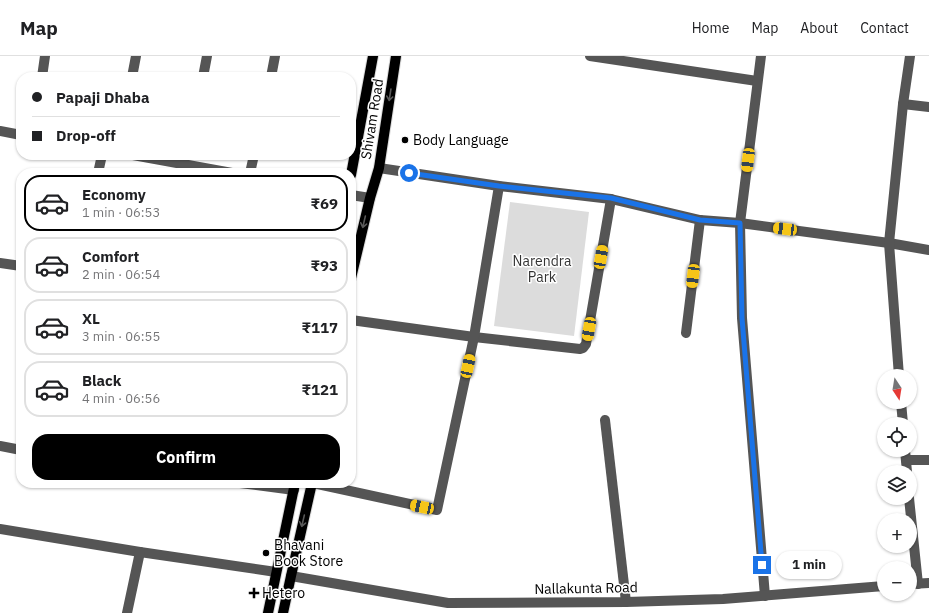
<!DOCTYPE html>
<html lang="en">
<head>
<meta charset="utf-8">
<style>
  :root { --surface:#fff; --page:#f6f6f6; --text:#202124; --muted:#757577; --line:#e0e0e0; --accent:#000 }
  body { margin:0; font-family:"IBM Plex Sans",sans-serif; background:var(--page); color:var(--text); height:100vh; display:flex; flex-direction:column; font-size:15px; white-space:nowrap }
  * { box-sizing:border-box; margin:0 }
  p { font-size:13px; color:var(--muted) }
  .icon { flex:none; width:22px; height:22px; fill:none; stroke:currentColor; stroke-width:2; stroke-linecap:round; stroke-linejoin:round }
  .map { position:relative; flex:1; overflow:hidden }
  .side { position:absolute; left:16px; top:112px; width:340px; height:320px; display:flex; flex-direction:column; background:var(--surface); border-radius:16px; box-shadow:0 1px 3px #0004 }
  .side>* { flex:none }
  .guide { position:absolute; left:16px; top:16px; width:340px; height:88px; border-radius:16px; box-shadow:0 1px 3px #0004; display:grid; align-content:center; height:88px; padding:0 16px; background:var(--surface) }
  .needle { width:26px; rotate:168deg }
  .buttons { position:absolute; left:877px; top:313px; display:grid; gap:8px }
  .buttons a { display:grid; place-items:center; width:40px; height:40px; border-radius:50%; background:var(--surface); box-shadow:0 1px 3px #0004; font-size:20px }
  .end { position:absolute; width:18px; height:18px; margin:-9px; border:5px solid #1a73e8; background:#fff; box-shadow:0 0 0 2px #fff }
  .from { border-radius:50% }
  .bubble { position:absolute; height:28px; border-radius:14px; background:var(--surface); box-shadow:0 1px 3px #0004; font-size:13px; font-weight:700; line-height:28px; text-align:center }
  .car { position:absolute; width:12px; height:24px; margin:-12px -6px; border-radius:5px; box-shadow:0 0 3px 1px #0007; background:linear-gradient(#f5c518 24%,#345 0 40%,#f5c518 0 76%,#345 0 86%,#f5c518 0) }
  .guide b { display:flex; align-items:center; gap:14px; height:38px; font-size:15px }
  .guide b+b { border-top:1px solid var(--line) }
  .guide i { width:10px; height:10px; background:var(--text) }
  ul { padding:7px 0 0; list-style:none }
  li { display:flex; align-items:center; gap:12px; height:56px; margin:0 8px 6px; padding:0 8px; border:2px solid var(--line); border-radius:16px }
  li div { flex:1 }
  li b { display:block; font-size:15px }
  li em { font-style:normal; font-weight:700 }
  li.active { border-color:var(--accent) }
  li>.icon { width:36px; height:36px; stroke-width:1.5 }
  .cta { display:flex; gap:8px; margin-top:auto; padding:8px 16px }
  .cta a { flex:1; height:46px; border-radius:16px; background:var(--accent); color:#fff; font-size:16px; font-weight:700; line-height:46px; text-align:center }
  header { display:flex; align-items:center; gap:24px; box-sizing:border-box; height:56px; padding:0 20px; background:var(--surface); border-bottom:1px solid var(--line) }
  header strong { font-size:19px }
  nav { display:flex; gap:22px; margin-inline-start:auto; font-size:14px }
  .map>svg:first-child { display:block }
</style>
</head>
<body>
<header>
<strong>Map</strong>
<nav><a>Home</a><a>Map</a><a>About</a><a>Contact</a></nav>
</header>
<div class="map">
<svg width="929" height="557" viewBox="0 0 929 557">
  <rect width="100%" height="100%" fill="#fff"/>
  <polygon fill="#dcdcdc" points="510,146 589,156 574,280 494,270"/>
  <g fill="none" stroke-linecap="round" stroke-linejoin="round">
    <defs>
      <g id="major">
        <polyline points="351,119 373,0"/>
        <polyline points="351,222 370,142 379,112 396,0"/>
        <polyline points="268,557 295,427"/>
        <polyline points="283,557 291,520 312,427"/>
      </g>
    </defs>
    <use href="#major" stroke="#dbdbdb" stroke-width="12"/>
    <g stroke="#555" stroke-width="10">
      <polyline points="590,0 757,25"/>
      <polyline points="761,0 740,167 742,262 765,540"/>
      <polyline points="42,21 45,0"/>
      <polyline points="132,21 136,0"/>
      <polyline points="203,21 207,0"/>
      <polyline points="271,21 275,0"/>
      <polyline points="903,48 929,51"/>
      <polyline points="0,75 21,79"/>
      <polyline points="133,99 232,117"/>
      <polyline points="379,112 499,130 611,143 700,164 740,167 889,187 929,194"/>
      <polyline points="98,117 102,99"/>
      <polyline points="250,117 254,99"/>
      <polyline points="351,139 370,142"/>
      <polyline points="0,207 21,210"/>
      <polyline points="351,264 474,281 580,293 583,292 586,288 611,143"/>
      <polyline points="686,277 700,164"/>
      <polyline points="899,320 889,187 903,48 910,0"/>
      <polyline points="901,346 903,368"/>
      <polyline points="605,364 626,546"/>
      <polyline points="0,390 21,394"/>
      <polyline points="905,394 907,416"/>
      <polyline points="906,404 929,404"/>
      <polyline points="240,427 294,434"/>
      <polyline points="313,427 437,454 474,281 499,130"/>
      <polyline points="909,442 918,528"/>
      <polyline points="0,473 140,496 276,516"/>
      <polyline points="291,520 448,547 626,546 723,543 884,530"/>
      <polyline points="910,528 929,527"/>
      <polyline points="127,557 140,496"/>
    </g>
    <use href="#major" stroke="#000" stroke-width="10"/>
  </g>
  <defs><path id="oneway-shaft" d="M-6 0H5M1.5-3L5.5 0L1.5 3" fill="none" stroke-width="1.6" stroke-linecap="round" stroke-linejoin="round"/></defs>
  <g stroke="#595959">
    <use href="#oneway-shaft" transform="translate(390 39) rotate(99)"/>
    <use href="#oneway-shaft" transform="translate(364 166) rotate(103)"/>
    <use href="#oneway-shaft" transform="translate(303 465) rotate(103)"/>
  </g>
  <g fill="none" stroke-linecap="round" stroke-linejoin="round">
    <polyline stroke="#1a73e8" stroke-width="5" points="409,117 499,130 611,142 700,164 740,167 742,262 762,509"/>
  </g>
  <g fill="#000" stroke="#fff" stroke-width="1.5">
    <circle cx="405" cy="84" r="4"/>
    <circle cx="266" cy="497" r="4"/>
    <path d="M252 531h4v4h4v4h-4v4h-4v-4h-4v-4h4z"/>
  </g>
  <g text-anchor="middle" dominant-baseline="central" stroke-width="3" stroke-linejoin="round" paint-order="stroke">
    <g font-size="14" fill="#000" stroke="#fff">
      <text transform="translate(372 63) rotate(-81)">Shivam Road</text>
      <text transform="translate(586 532) rotate(-1)">Nallakunta Road</text>
    </g>
    <g font-size="14" fill="#000" stroke="#fff" text-anchor="start">
      <text x="413" y="84">Body Language</text>
      <text x="274" y="489">Bhavani<tspan x="274" dy="16">Book Store</tspan></text>
      <text x="262" y="537">Hetero</text>
    </g>
    <g font-size="14" fill="#333" stroke="#fff">
      <text x="542" y="205">Narendra<tspan x="542" dy="16">Park</tspan></text>
    </g>
  </g>
</svg>
<div class="buttons">
<a><svg class="needle" viewBox="-14 -14 28 28"><path d="M0-13l5 13h-10z" fill="#e53935"/><path d="M0 13l5-13h-10z" fill="#757577"/></svg></a>
<a><svg class="icon" aria-label="locate" viewBox="0 0 24 24"><circle cx="12" cy="12" r="6"/><path d="M12 2v4M12 18v4M2 12h4M18 12h4"/></svg></a>
<a><svg class="icon" aria-label="layers" viewBox="0 0 24 24"><path d="M12 4l9 5-9 5-9-5zM3 14l9 5 9-5"/></svg></a>
<a>+</a>
<a>−</a>
</div>
<i class="end from" style="left:409px;top:117px"></i>
<i class="end" style="left:762px;top:509px"></i>
<div class="bubble" style="left:776px;top:495px;width:66px">1 min</div>
<i class="car" style="left:748px;top:104px;rotate:187deg"></i>
<i class="car" style="left:785px;top:173px;rotate:277deg"></i>
<i class="car" style="left:601px;top:201px;rotate:10deg"></i>
<i class="car" style="left:693px;top:220px;rotate:187deg"></i>
<i class="car" style="left:589px;top:273px;rotate:190deg"></i>
<i class="car" style="left:468px;top:310px;rotate:12deg"></i>
<i class="car" style="left:422px;top:451px;rotate:282deg"></i>
<div class="guide">
<b><i class="from"></i>Papaji Dhaba</b>
<b><i></i>Drop-off</b>
</div>
<section class="side">
<ul>
<li class="active"><svg class="icon" aria-label="car" viewBox="0 0 24 24"><path d="M5 17H2v-5l4-1 3-4h7l3 4 3 1v5h-3M9 17h6M6 11h13"/><circle cx="7" cy="17" r="2"/><circle cx="17" cy="17" r="2"/></svg><div><b>Economy</b><p>1 min · 06:53</p></div><em>₹69</em></li>
<li><svg class="icon" aria-label="car" viewBox="0 0 24 24"><path d="M5 17H2v-5l4-1 3-4h7l3 4 3 1v5h-3M9 17h6M6 11h13"/><circle cx="7" cy="17" r="2"/><circle cx="17" cy="17" r="2"/></svg><div><b>Comfort</b><p>2 min · 06:54</p></div><em>₹93</em></li>
<li><svg class="icon" aria-label="car" viewBox="0 0 24 24"><path d="M5 17H2v-5l4-1 3-4h7l3 4 3 1v5h-3M9 17h6M6 11h13"/><circle cx="7" cy="17" r="2"/><circle cx="17" cy="17" r="2"/></svg><div><b>XL</b><p>3 min · 06:55</p></div><em>₹117</em></li>
<li><svg class="icon" aria-label="car" viewBox="0 0 24 24"><path d="M5 17H2v-5l4-1 3-4h7l3 4 3 1v5h-3M9 17h6M6 11h13"/><circle cx="7" cy="17" r="2"/><circle cx="17" cy="17" r="2"/></svg><div><b>Black</b><p>4 min · 06:56</p></div><em>₹121</em></li>
</ul>
<div class="cta"><a>Confirm</a></div>
</section>
</div>
</body>
</html>
